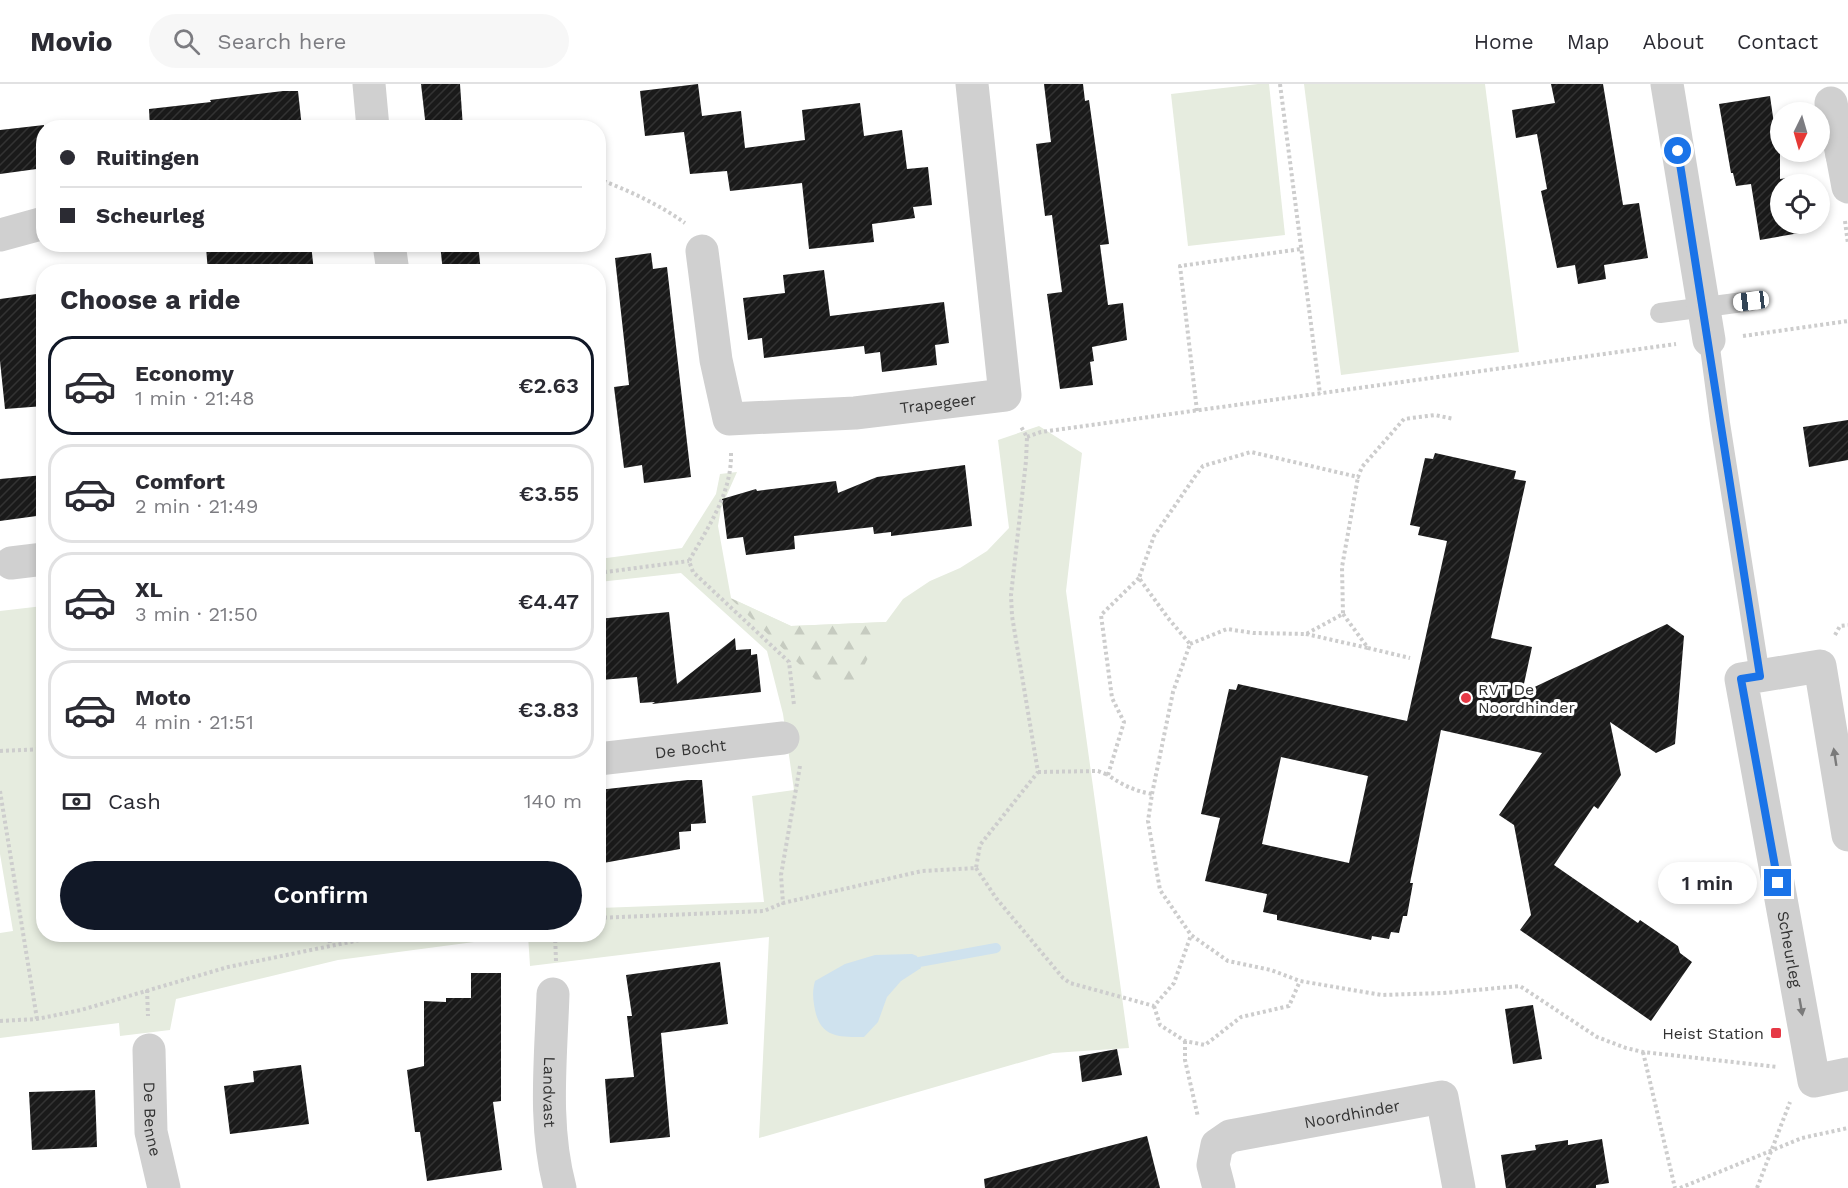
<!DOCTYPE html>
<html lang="en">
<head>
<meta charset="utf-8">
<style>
  :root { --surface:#fff; --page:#f7f7f7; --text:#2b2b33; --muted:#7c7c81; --line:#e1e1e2; --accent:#111827 }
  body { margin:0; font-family:"Work Sans",sans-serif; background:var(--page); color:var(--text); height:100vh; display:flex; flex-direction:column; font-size:22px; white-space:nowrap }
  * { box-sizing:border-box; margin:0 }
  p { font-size:20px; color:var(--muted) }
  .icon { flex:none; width:33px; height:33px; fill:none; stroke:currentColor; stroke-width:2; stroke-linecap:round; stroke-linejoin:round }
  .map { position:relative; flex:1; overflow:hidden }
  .sheet { position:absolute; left:36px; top:180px; width:570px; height:678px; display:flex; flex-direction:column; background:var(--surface); border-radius:24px; box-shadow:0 3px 9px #0003 }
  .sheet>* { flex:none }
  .hud { position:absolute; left:36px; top:36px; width:570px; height:132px; border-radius:24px; box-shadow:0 3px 9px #0003; display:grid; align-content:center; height:132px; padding:0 24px; background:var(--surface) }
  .needle { width:39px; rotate:185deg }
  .tools { position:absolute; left:1770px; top:18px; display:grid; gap:12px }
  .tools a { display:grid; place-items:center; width:60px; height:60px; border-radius:50%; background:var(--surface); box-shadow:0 3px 9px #0003; font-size:30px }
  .end { position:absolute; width:27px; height:27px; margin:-14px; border:8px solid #1a73e8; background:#fff; box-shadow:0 0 0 3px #fff }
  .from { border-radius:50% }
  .bubble { position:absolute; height:42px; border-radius:21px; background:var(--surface); box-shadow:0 3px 9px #0003; font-size:20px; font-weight:600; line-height:42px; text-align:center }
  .car { position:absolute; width:18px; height:36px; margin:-18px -9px; border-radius:8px; box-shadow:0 0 4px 2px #0007; background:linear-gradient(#fff 24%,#345 0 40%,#fff 0 76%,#345 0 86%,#fff 0) }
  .hud b { display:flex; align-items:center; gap:21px; height:57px; font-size:22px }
  .hud b+b { border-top:2px solid var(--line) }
  .hud i { width:15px; height:15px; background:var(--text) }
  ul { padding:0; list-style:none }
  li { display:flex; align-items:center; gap:18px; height:99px; margin:0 12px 9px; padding:0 12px; border:3px solid var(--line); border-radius:24px }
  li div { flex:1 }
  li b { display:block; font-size:22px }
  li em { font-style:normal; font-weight:600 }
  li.selected { border-color:var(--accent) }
  li>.icon { width:54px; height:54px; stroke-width:1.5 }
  h2 { padding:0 24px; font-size:27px; line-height:72px }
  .pay { display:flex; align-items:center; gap:15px; height:66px; padding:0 24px; font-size:22px }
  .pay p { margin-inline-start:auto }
  .primary-button { display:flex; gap:12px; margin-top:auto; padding:12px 24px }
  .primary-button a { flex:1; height:69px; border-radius:36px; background:var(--accent); color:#fff; font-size:24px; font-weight:600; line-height:69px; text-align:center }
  header { display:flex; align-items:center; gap:36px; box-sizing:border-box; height:84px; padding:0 30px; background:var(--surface); border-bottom:2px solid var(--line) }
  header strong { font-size:28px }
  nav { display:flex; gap:33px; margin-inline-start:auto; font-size:21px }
  .search { width:420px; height:54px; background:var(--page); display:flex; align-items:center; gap:15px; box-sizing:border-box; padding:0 21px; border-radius:33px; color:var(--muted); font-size:22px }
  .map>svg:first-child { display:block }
</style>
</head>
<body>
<header>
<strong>Movio</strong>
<div class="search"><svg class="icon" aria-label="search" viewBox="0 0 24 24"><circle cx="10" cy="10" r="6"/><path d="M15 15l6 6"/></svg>Search here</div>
<nav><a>Home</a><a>Map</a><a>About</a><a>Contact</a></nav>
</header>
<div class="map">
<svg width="1848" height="1104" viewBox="0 0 1848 1104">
  <defs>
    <pattern id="forest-firs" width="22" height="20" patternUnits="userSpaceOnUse" patternTransform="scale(1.5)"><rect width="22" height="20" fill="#e6ecdf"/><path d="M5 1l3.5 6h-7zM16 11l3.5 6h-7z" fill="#c6cbc0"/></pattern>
    <pattern id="building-hatch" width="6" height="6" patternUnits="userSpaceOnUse" patternTransform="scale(1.5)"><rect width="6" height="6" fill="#1a1a1a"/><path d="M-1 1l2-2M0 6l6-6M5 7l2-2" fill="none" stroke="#333"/></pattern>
  </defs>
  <rect width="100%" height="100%" fill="#fff"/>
  <g fill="#e6ecdf">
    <polygon points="1258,0 1269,0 1285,151 1188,162 1171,10"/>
    <polygon points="1304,0 1485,0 1519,268 1341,291"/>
    <polygon points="1039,342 1082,369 1066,507 1129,964 1053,969 759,1054 769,853 530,882 528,851 598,850 599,824 764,818 752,712 794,706 783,630 767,567 681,489 599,498 599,475 682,464 716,410 720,390 737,388 721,424 718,442 731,514 791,542 886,538 903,515 930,497 960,484 987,467 1009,444 998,356"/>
    <polygon points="43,522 44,850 527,851 338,876 176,915 170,946 120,952 119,939 0,954 0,849 13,847 0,770 0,527"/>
  </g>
  <polygon fill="url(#forest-firs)" points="730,514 791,542 886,538 856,598 819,599"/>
  <path fill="#cfe2ee" d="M912,870L917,872L921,884L901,897L887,913L878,938L864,953C839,953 821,954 815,926C813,915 812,908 815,897L845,880L875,871Z"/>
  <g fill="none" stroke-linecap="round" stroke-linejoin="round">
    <polyline stroke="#cfe2ee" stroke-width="10" points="919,878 996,864"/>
  </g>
  <g fill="url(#building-hatch)" fill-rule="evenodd">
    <polygon points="421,0 460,0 463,44 426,44"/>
    <polygon points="698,0 702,32 741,27 745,64 805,56 802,26 860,19 864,52 902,46 907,85 928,83 932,121 913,123 915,134 872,140 874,158 809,165 802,99 730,107 727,87 690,90 684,48 645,52 640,7"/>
    <polygon points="1044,0 1083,0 1085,17 1089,16 1109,160 1100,161 1108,221 1123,219 1127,256 1092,263 1094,277 1090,278 1093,301 1060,305 1047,210 1062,208 1052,131 1045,132 1036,60 1051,58"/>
    <polygon points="1551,0 1603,0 1623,121 1639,119 1648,174 1604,181 1606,195 1578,200 1575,181 1557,184 1541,107 1547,105 1537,50 1516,54 1512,26 1555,19"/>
    <polygon points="283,7 298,7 302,44 150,44 149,25 211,18 210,16"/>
    <polygon points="1770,12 1774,40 1780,39 1780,95 1802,92 1803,100 1780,100 1780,140 1810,140 1811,147 1760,156 1751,100 1736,102 1733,89 1731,89 1719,20"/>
    <polygon points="44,41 44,84 0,90 0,46"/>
    <polygon points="220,160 311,160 314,188 208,188 206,163"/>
    <polygon points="440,160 478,160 481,188 443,188"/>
    <polygon points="651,169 653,185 667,183 691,393 644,399 642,381 624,384 614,303 629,301 615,174"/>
    <polygon points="824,186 830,232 944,218 949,259 935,261 937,281 882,288 880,268 865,270 864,262 764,274 762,254 748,256 743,214 785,209 783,191"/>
    <polygon points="44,209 44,322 5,325 0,277 0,215"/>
    <polygon points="1848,336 1848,376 1809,383 1803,343"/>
    <path d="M1435,369L1516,387L1514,395L1526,397L1491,554L1532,563L1522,609L1667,540L1684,552L1675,660L1656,669L1610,638L1621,691L1598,725L1594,722L1554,781L1638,839L1640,836L1678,862L1680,869L1692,878L1651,937L1520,846L1531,831L1514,741L1499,731L1542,669L1441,646L1410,799H1413L1407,832H1403L1399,849L1391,848L1389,855L1372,852L1371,856L1277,836V831L1263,828L1267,810L1205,797L1220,734L1201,730L1229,605L1236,606L1238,600L1407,637L1447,457L1418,451L1420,443L1410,441L1425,374L1433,375ZM1281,673L1368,692L1349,779L1262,760Z"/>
    <polygon points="965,381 972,442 891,452 891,448 874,450 873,443 794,452 795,465 746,471 743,453 727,455 722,415 756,405 757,407 836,397 838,409 877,393"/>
    <polygon points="44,391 44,431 0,437 0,395"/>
    <polygon points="669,528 677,600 735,554 736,566 751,565 751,571 757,570 761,608 652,620 655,618 640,619 637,593 601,596 598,573 598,535"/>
    <polygon points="688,696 702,696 706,739 691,740 691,747 679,748 680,765 598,780 598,706"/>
    <polygon points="720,878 728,940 661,949 670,1053 610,1059 605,995 634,993 627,932 632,932 626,891"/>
    <polygon points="471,889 501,889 501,1017 493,1018 502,1086 427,1097 420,1048 415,1048 407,986 424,982 424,917 446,918 446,914 471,914"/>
    <polygon points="1533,921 1542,975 1513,980 1505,925"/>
    <polygon points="1117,965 1122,991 1082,998 1079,972"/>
    <polygon points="301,981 309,1040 230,1050 224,1002 254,998 253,987"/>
    <polygon points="95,1006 97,1063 32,1066 29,1008"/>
    <polygon points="1147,1052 1160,1104 985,1104 984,1095"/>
    <polygon points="1602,1055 1609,1099 1596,1101 1596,1104 1506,1104 1501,1071 1536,1066 1535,1061 1568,1056 1568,1061"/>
  </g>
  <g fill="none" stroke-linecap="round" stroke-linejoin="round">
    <g stroke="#cdcdcd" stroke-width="4" stroke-dasharray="3 3" stroke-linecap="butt">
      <polyline points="1280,0 1320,310"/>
      <path d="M598,95C628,106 660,121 685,139"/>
      <polyline points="1845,137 1848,160"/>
      <polyline points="1743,252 1848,237"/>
      <polyline points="1197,327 1180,182 1301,165"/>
      <polyline points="1027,353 1041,348 1676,260"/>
      <path d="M731,369C732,409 708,443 689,477L693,488L789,578L794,621"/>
      <polyline points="598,489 689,477"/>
      <path d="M1139,494L1101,531L1112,614L1124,638L1108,691C1122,701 1135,707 1152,710L1148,737L1160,806L1191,851L1228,877L1271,886L1300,897L1382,911L1443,909L1520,902L1597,953L1626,964L1643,968L1778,983"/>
      <polyline points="1343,530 1368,564 1410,574"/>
      <polyline points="1306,550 1368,564"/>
      <polyline points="1835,551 1840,542 1848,541"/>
      <polyline points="1190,560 1227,545 1253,549 1306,550 1343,530 1342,483 1358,393"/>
      <polyline points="0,667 44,665"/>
      <polyline points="800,682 781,791 783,819 922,787 976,784 980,761 1038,688 1012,532 1011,511 1026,377 1027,353 1020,341"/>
      <polyline points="1038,688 1098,687 1108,691"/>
      <polyline points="0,707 37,935"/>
      <polyline points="1152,710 1173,608 1190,560 1168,534 1139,494 1154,452 1196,391 1203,382 1251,368 1358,393 1362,383 1404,335 1435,331 1454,335"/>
      <polyline points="976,784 996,814 1063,894 1070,899 1154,922 1174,899 1191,851"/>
      <polyline points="598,834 764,827 783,819"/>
      <polyline points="329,850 330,861"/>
      <polyline points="555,850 556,877"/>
      <polyline points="147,906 148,932"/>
      <polyline points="1154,922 1160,941 1185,957 1205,961 1241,933 1289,922 1300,897"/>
      <polyline points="0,937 37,935 81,926 228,883 389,850"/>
      <polyline points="1185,957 1185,976 1198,1033"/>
      <polyline points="1643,968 1675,1104"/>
      <polyline points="1680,1104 1802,1054 1848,1044"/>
      <polyline points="1757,1104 1790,1018"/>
    </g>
    <g stroke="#d0d0d0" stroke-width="20">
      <polyline points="1660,229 1751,217"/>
      <polyline points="1709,256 1720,339 1760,592"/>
    </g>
    <g stroke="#d0d0d0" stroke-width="33">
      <polyline points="369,0 373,44"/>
      <polyline points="1667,0 1709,256"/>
      <polyline points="1831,19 1842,71"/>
      <polyline points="1848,70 1842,71 1848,103"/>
      <polyline points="0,151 44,139"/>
      <polyline points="389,160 393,188"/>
      <path id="s1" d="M702,167L716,276L729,335L855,329L1005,311L972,0"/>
      <polyline points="11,479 44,475"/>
      <path id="s2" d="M598,675L783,654"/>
      <path id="s3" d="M1848,751L1820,582L1741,595L1814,997L1848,990"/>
      <path id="s4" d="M553,910C551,974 543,1041 560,1104"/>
      <path id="s5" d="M149,966L151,1048L164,1104"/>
      <path id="s6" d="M1219,1104L1213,1081L1217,1061L1230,1052L1442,1013L1459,1104"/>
    </g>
  </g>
  <defs><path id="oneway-solid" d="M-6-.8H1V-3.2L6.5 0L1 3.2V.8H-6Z" transform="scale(1.5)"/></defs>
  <g fill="#7a7a7a">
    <use href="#oneway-solid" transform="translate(1835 673) rotate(-99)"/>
    <use href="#oneway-solid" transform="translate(1801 923) rotate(80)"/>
  </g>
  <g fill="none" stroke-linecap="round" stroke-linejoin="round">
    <path stroke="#1a73e8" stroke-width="8" d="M1678,67C1706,242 1732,417 1760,592L1741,595L1778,799"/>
  </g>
  <g fill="#e63946" stroke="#fff" stroke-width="2">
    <circle cx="1466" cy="614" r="6"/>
    <rect x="1770" y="943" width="12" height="12" rx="3"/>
  </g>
  <g text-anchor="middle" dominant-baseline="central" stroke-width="6" stroke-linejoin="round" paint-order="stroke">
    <g font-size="16" fill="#333" stroke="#fff">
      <text stroke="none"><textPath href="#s1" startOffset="380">Trapegeer</textPath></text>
      <text stroke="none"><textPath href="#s2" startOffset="93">De Bocht</textPath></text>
      <text stroke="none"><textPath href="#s3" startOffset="526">Scheurleg</textPath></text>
      <text stroke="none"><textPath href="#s4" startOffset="98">Landvast</textPath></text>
      <text stroke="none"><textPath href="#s6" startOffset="184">Noordhinder</textPath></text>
      <text stroke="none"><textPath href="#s5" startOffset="69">De Benne</textPath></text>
    </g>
    <g font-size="16" fill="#333" stroke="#fff" text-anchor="start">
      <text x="1478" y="605">RVT De<tspan x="1478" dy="18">Noordhinder</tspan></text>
      <text x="1764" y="949" text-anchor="end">Heist Station</text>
    </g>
  </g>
</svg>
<div class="tools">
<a><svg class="needle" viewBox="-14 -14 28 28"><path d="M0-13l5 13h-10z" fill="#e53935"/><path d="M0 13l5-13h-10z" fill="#7c7c81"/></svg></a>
<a><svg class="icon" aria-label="locate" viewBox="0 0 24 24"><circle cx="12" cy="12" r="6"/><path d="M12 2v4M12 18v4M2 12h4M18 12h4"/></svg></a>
</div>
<i class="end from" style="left:1678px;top:67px"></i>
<i class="end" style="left:1778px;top:799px"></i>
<div class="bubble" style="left:1658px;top:778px;width:99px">1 min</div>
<i class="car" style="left:1751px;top:217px;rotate:263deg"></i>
<div class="hud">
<b><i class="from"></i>Ruitingen</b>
<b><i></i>Scheurleg</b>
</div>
<section class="sheet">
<h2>Choose a ride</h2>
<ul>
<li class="selected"><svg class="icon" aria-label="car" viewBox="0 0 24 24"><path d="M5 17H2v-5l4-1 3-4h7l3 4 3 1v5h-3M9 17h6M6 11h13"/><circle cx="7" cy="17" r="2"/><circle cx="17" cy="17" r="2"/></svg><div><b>Economy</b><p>1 min · 21:48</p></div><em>€2.63</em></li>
<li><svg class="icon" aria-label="car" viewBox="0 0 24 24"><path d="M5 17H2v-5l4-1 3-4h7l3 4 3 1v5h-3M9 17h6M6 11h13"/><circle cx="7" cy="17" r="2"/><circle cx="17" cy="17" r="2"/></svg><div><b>Comfort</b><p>2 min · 21:49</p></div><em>€3.55</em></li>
<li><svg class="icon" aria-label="car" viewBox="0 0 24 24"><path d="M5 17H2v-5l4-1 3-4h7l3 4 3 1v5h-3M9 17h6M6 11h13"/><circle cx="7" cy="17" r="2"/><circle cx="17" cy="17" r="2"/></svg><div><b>XL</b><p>3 min · 21:50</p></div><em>€4.47</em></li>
<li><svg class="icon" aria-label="car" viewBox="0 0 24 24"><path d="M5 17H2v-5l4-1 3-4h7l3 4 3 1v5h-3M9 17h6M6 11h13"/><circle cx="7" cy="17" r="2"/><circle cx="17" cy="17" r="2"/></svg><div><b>Moto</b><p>4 min · 21:51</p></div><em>€3.83</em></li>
</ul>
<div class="pay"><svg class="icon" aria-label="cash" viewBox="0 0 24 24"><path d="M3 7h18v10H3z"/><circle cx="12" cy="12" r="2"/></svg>Cash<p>140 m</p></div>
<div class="primary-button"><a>Confirm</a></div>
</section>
</div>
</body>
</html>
